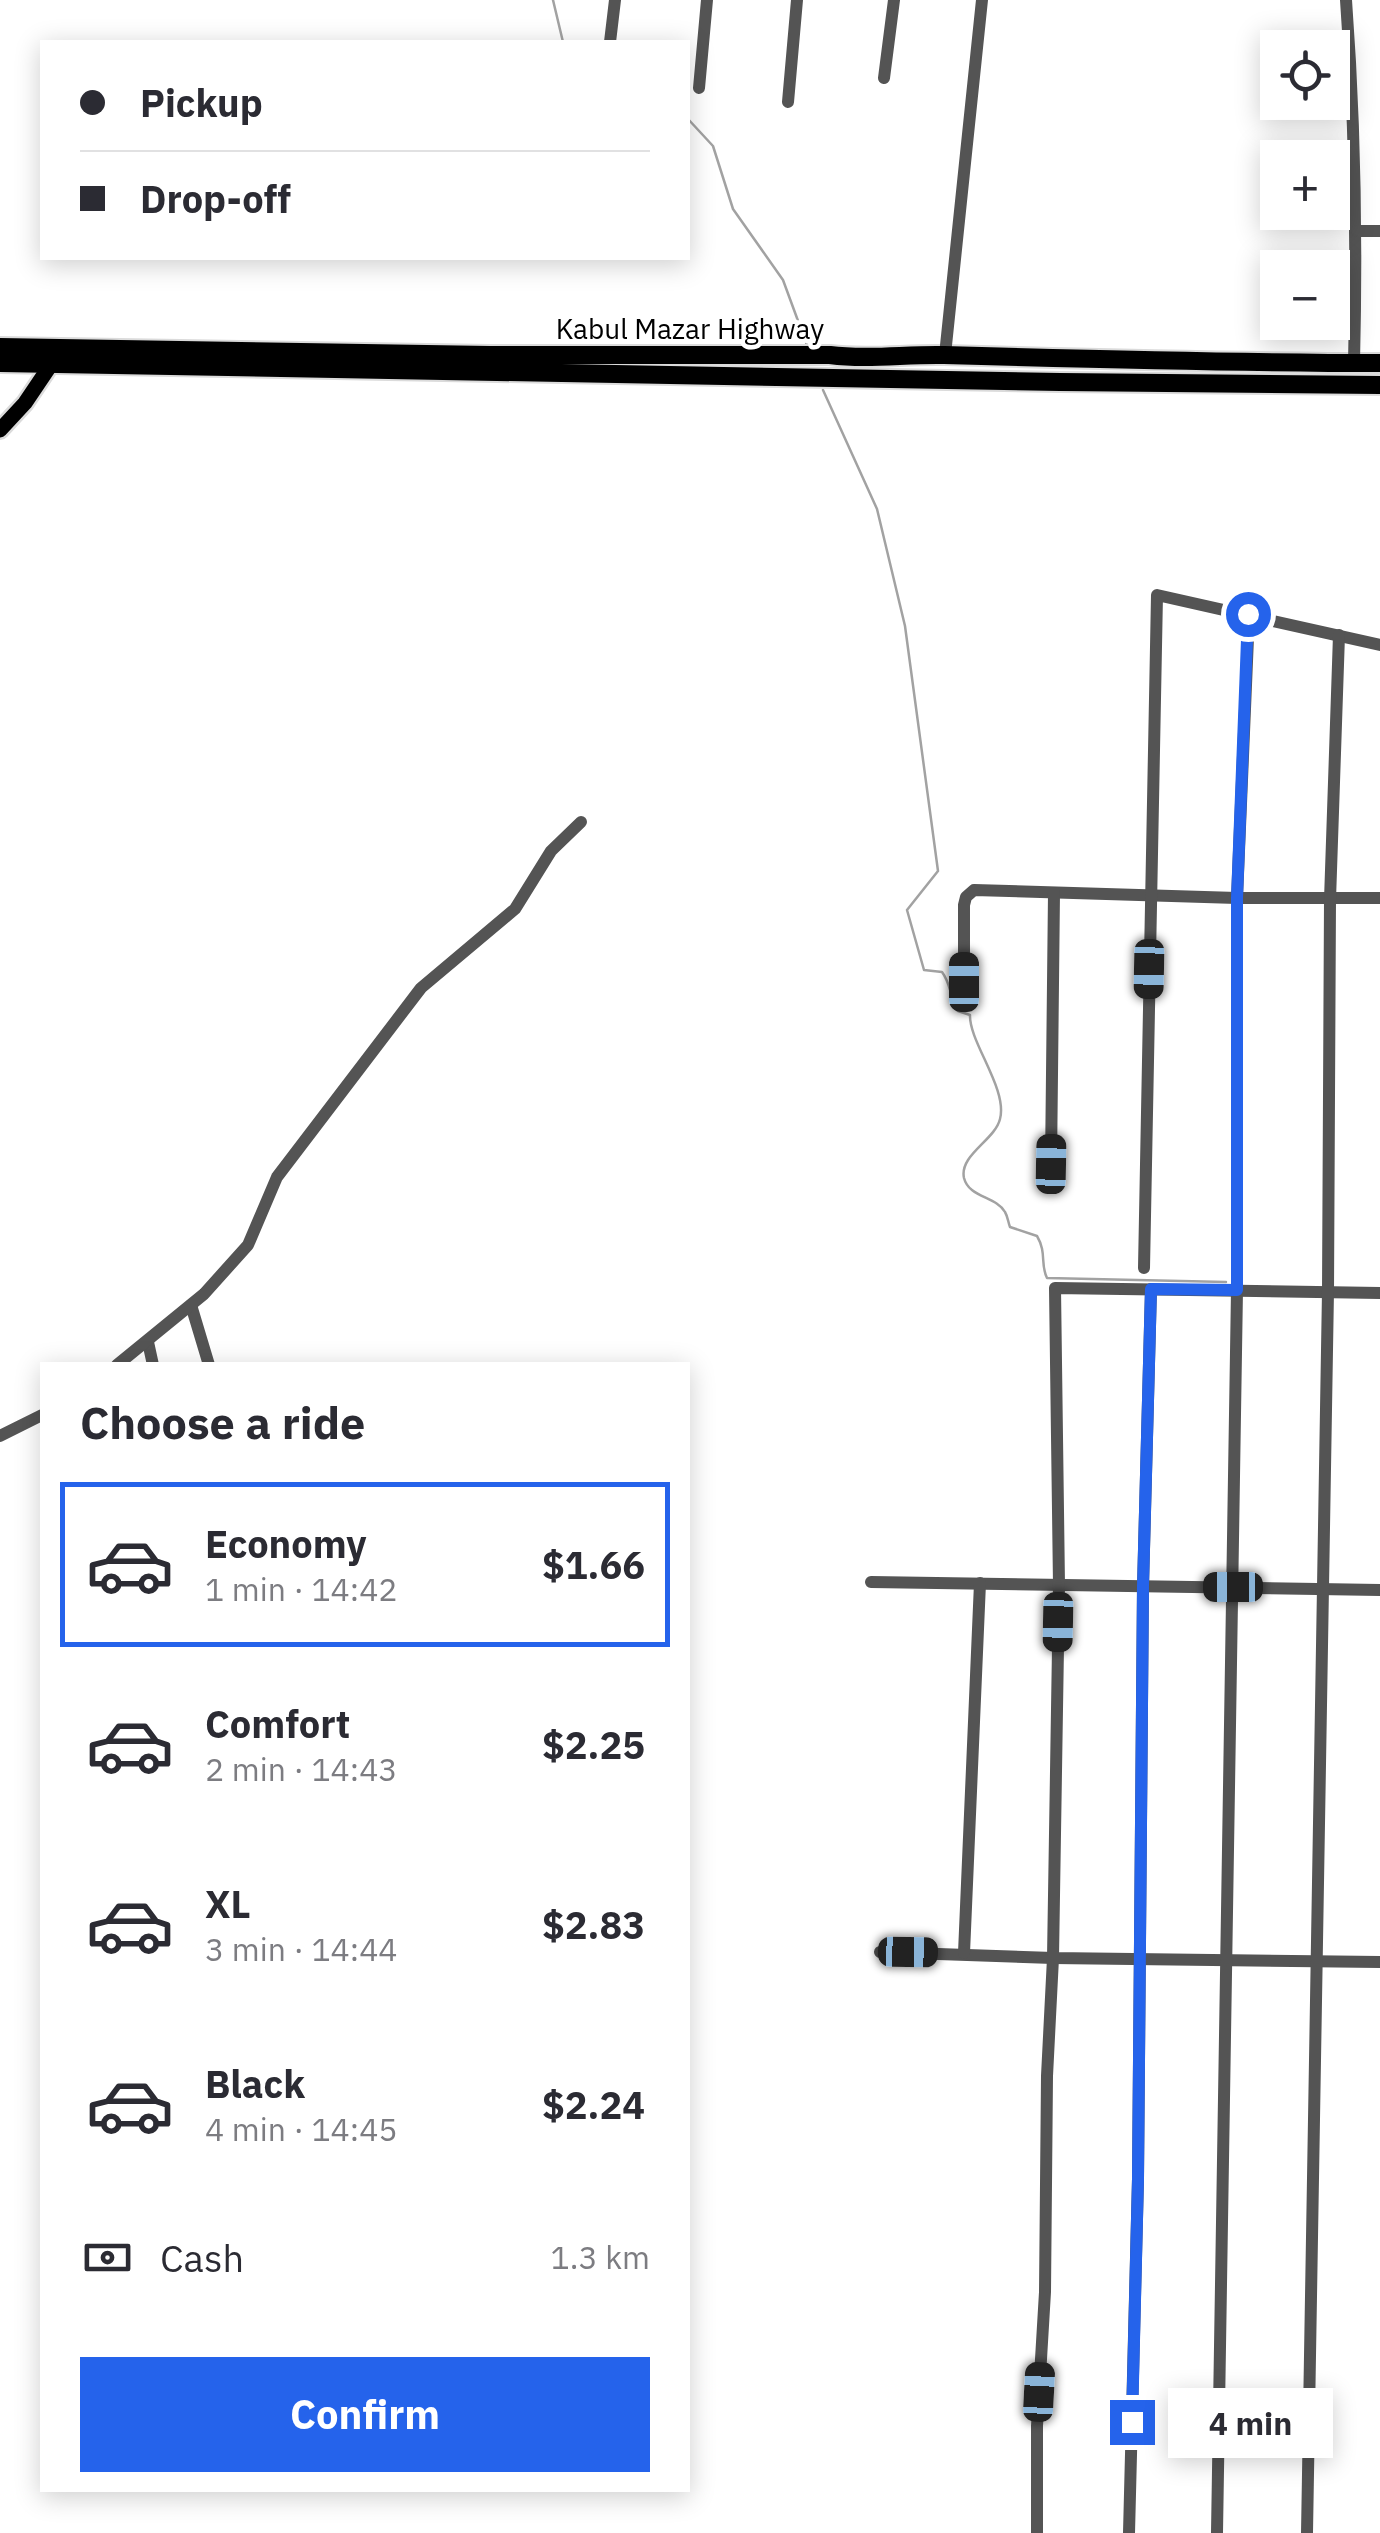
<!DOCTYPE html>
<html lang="en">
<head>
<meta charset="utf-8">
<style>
  :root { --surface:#fff; --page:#f7f7f7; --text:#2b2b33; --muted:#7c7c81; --line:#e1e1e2; --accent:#2563eb }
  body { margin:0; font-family:"IBM Plex Sans",sans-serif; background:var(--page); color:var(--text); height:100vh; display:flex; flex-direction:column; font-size:38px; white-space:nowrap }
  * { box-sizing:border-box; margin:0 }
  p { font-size:32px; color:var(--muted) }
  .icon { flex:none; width:55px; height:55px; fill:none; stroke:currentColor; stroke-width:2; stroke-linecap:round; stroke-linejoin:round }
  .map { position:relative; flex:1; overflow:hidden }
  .side { position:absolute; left:40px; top:1362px; width:650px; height:1130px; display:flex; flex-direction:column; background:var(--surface); border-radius:0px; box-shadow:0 5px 25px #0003 }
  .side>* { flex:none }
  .guide { position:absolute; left:40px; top:40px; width:650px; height:220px; border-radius:0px; box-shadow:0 5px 25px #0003; display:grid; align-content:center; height:220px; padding:0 40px; background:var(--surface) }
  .fabs { position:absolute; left:1260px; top:30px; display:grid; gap:20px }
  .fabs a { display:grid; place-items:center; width:90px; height:90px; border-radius:0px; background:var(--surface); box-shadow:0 5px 25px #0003; font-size:50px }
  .end { position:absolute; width:45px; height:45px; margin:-22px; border:12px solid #2563eb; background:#fff; box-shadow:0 0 0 5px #fff }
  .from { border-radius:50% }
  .bubble { position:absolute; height:70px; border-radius:0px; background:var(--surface); box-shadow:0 5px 25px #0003; font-size:32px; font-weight:800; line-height:70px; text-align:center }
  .car { position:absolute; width:30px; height:60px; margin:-30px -15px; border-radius:12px; box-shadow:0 0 8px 2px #0007; background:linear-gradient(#222 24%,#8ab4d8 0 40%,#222 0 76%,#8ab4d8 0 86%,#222 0) }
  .guide b { display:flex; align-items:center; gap:35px; height:95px; font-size:38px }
  .guide b+b { border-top:2px solid var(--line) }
  .guide i { width:25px; height:25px; background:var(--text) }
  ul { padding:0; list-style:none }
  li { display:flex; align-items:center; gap:30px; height:165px; margin:0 20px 15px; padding:0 20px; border:5px solid transparent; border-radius:0px }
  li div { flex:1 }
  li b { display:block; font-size:38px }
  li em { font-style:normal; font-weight:800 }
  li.selected { border-color:var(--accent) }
  li>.icon { width:90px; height:90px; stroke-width:1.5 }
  h2 { padding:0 40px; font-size:45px; line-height:120px }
  .pay { display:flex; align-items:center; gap:25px; height:110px; padding:0 40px; font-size:38px }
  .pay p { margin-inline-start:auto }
  .action { display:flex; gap:20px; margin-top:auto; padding:20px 40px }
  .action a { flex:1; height:115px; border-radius:0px; background:var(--accent); color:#fff; font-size:40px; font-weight:800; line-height:115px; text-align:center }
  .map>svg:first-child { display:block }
</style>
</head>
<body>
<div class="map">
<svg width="1380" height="2533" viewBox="0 0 1380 2533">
  <rect width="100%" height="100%" fill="#fff"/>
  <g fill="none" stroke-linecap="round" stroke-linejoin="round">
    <g stroke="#a2a2a2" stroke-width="2.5">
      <polyline points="553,0 563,42"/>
      <polyline points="688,119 713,146 733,209 783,280 808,348"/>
      <path d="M823,390L877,509L905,626L938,871L907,910L924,970L942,972C951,984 950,997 958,1011L970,1015C969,1042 1008,1089 1000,1119C995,1140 959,1155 964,1178C969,1198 996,1196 1005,1212C1008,1217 1008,1222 1010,1227L1037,1236C1047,1253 1040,1264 1047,1278L1226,1282"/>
    </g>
    <defs>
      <polyline id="major" points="0,430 25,403 52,363"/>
      <g id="highway">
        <path d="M0,347L490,355H830C868,360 906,354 944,355C1089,359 1235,363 1380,363"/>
        <polyline points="0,363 1060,382 1380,385"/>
      </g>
    </defs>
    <use href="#major" stroke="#dbdbdb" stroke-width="20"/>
    <use href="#highway" stroke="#dbdbdb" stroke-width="22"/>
    <g stroke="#545454" stroke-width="12">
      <path d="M1346,0C1355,121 1357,241 1354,363"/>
      <polyline points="610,42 615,0"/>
      <polyline points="884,78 894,0"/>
      <polyline points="699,88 707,0"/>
      <polyline points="788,102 797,0"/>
      <polyline points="1357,231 1380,231"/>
      <polyline points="945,355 982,0"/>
      <polyline points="964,982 964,905 966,897 974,890 1237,898 1380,898"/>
      <polyline points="1051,1164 1054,893"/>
      <polyline points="1144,1268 1157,595 1380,645"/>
      <polyline points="191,1305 209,1365"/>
      <polyline points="148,1342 153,1365"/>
      <polyline points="117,1365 204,1294 248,1245 277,1177 421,988 515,909 551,851 581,822"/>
      <polyline points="0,1436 42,1415"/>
      <polyline points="871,1582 1380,1590"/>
      <polyline points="880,1952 1053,1958 1380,1962"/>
      <polyline points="964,1953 980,1583"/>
      <polyline points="1037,2533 1037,2426 1045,2292 1047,2076 1053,1958 1059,1585 1055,1288 1380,1293"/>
      <polyline points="1129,2533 1138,2179 1143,1587 1151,1289"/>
      <polyline points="1217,2533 1237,1290 1237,898 1249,614"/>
      <polyline points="1307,2533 1328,1291 1330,900 1339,635"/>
    </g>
    <use href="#major" stroke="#000" stroke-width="15"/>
    <use href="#highway" stroke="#000" stroke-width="18"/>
  </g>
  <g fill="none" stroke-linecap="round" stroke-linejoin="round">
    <polyline stroke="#2563eb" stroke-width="12" points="1132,2422 1138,2179 1143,1586 1151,1289 1237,1290 1237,898 1248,614"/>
  </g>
  <g text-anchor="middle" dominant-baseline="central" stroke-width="9" stroke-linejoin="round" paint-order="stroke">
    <g font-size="28" fill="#000" stroke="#fff">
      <text x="690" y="328">Kabul Mazar Highway</text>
    </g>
  </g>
</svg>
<div class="fabs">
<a><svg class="icon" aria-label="locate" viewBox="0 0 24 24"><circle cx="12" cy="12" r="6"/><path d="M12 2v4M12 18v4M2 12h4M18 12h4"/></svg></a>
<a>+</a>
<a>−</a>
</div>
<i class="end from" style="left:1248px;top:614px"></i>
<i class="end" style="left:1132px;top:2422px"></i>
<div class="bubble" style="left:1168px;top:2388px;width:165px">4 min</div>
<i class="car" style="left:1149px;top:969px;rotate:181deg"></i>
<i class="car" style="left:964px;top:982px;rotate:0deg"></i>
<i class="car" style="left:1051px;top:1164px;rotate:1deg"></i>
<i class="car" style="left:1233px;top:1587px;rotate:270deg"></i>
<i class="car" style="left:1058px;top:1622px;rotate:181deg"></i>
<i class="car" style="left:908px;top:1952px;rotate:91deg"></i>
<i class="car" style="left:1039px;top:2392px;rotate:3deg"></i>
<div class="guide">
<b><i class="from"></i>Pickup</b>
<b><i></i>Drop-off</b>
</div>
<section class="side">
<h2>Choose a ride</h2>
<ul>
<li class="selected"><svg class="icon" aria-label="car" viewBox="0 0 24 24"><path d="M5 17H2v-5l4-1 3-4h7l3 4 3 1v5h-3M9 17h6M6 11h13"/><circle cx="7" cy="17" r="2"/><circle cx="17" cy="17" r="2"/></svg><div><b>Economy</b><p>1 min · 14:42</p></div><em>$1.66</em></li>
<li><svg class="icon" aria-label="car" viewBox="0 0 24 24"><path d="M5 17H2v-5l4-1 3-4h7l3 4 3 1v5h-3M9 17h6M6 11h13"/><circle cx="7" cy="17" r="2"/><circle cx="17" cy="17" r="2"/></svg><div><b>Comfort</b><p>2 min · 14:43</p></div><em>$2.25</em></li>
<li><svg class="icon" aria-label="car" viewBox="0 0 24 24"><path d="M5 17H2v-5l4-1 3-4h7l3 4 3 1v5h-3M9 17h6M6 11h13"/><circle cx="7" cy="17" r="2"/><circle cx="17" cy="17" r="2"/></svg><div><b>XL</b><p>3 min · 14:44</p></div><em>$2.83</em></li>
<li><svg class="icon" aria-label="car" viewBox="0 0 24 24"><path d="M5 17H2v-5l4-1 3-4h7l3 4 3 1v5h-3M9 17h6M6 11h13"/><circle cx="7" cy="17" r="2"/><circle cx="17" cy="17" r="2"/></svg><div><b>Black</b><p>4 min · 14:45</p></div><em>$2.24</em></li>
</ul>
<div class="pay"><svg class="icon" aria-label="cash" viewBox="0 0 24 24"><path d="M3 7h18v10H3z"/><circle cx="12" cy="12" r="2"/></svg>Cash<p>1.3 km</p></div>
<div class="action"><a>Confirm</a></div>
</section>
</div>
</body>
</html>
